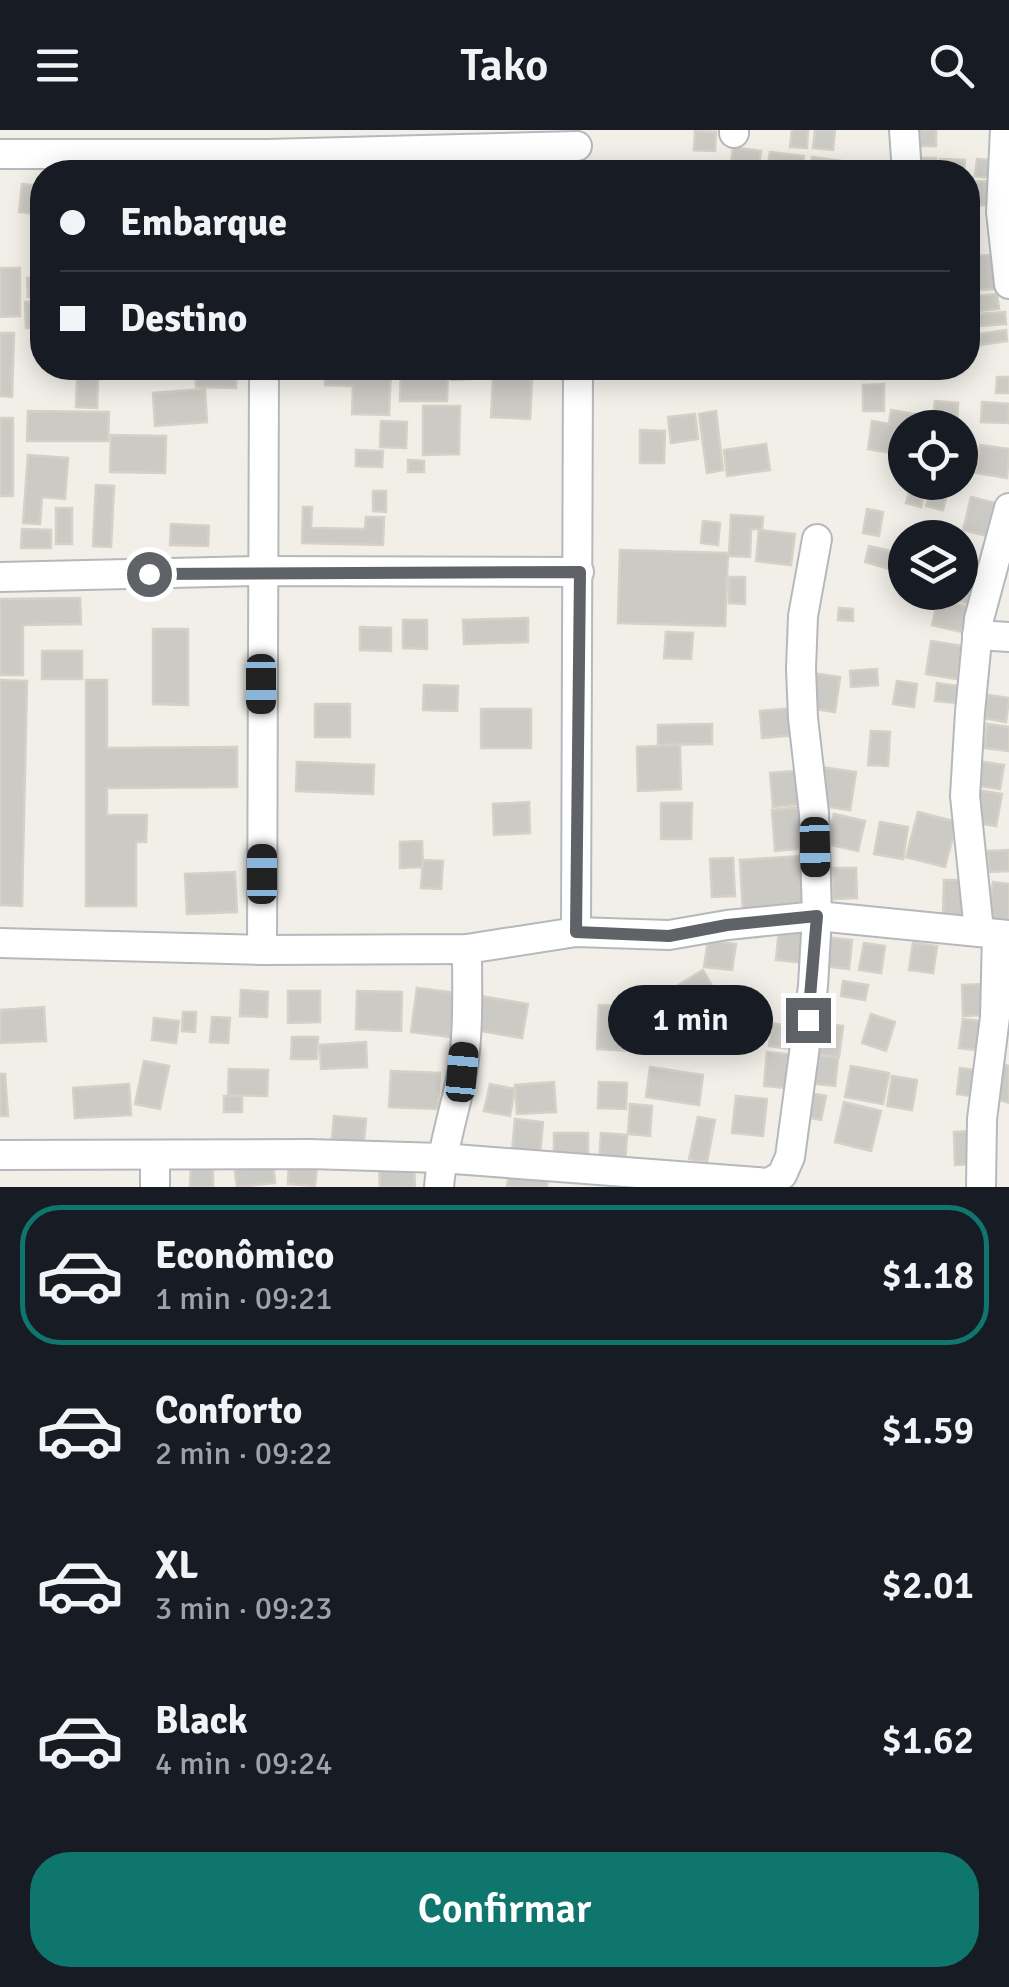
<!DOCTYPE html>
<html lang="pt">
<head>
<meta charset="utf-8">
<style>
  :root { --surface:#171b24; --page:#242831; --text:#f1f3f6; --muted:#9ea1a6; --line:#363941; --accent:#0f766e }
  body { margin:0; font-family:Signika,sans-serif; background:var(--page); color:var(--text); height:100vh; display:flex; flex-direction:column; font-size:38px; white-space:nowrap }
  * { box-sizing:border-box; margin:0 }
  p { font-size:32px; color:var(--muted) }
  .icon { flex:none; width:55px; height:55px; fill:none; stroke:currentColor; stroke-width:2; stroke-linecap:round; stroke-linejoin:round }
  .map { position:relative; height:1057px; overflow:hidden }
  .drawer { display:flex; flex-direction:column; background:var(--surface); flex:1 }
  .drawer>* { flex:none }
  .guide { position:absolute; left:30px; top:30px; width:950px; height:220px; border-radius:40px; box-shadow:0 5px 25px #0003; display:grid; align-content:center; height:220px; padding:0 30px; background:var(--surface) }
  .tools { position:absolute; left:888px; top:280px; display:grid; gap:20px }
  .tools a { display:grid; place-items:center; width:90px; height:90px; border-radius:50%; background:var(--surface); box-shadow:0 5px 25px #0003; font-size:50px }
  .end { position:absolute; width:45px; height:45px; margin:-22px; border:12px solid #5f6368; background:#fff; box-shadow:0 0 0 5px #fff }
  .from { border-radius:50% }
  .bubble { position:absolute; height:70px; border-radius:35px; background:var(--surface); box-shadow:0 5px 25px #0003; font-size:32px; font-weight:600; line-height:70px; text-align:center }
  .car { position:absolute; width:30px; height:60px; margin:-30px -15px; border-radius:12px; box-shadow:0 0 8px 2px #0007; background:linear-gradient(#222 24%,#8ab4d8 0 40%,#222 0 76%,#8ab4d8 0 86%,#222 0) }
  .guide b { display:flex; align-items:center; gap:35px; height:95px; font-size:38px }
  .guide b+b { border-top:2px solid var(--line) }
  .guide i { width:25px; height:25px; background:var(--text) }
  ul { padding:18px 0 0; list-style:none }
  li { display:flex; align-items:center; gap:30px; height:140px; margin:0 20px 15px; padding:0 10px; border:5px solid transparent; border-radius:40px }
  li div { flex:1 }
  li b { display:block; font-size:38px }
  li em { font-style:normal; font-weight:600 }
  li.current { border-color:var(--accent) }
  li>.icon { width:90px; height:90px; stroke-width:1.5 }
  .cta { display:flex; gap:20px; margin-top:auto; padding:20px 30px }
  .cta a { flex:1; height:115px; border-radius:40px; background:var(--accent); color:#fff; font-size:40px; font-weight:600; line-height:115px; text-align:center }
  header { display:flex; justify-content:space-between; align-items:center; height:130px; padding:0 30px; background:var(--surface); font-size:45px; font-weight:600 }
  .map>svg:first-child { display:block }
</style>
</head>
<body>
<header><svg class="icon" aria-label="menu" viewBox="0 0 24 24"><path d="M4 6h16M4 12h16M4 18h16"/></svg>Tako<svg class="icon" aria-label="search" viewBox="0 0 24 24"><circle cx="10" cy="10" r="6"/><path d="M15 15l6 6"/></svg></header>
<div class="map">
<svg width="1009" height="1057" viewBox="0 0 1009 1057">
  <rect width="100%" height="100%" fill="#f1efe8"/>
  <g fill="#cccac5" stroke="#d6d1c6" stroke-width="2.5">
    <polygon points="792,0 808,0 807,18 790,17"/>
    <polygon points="815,0 835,0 833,20 813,18"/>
    <rect x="908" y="0" width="28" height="16"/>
    <polygon points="695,1 716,2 715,21 694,20"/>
    <polygon points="733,17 761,21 758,42 730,42"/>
    <polygon points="770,22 804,26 802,42 767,42"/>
    <polygon points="812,27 842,31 840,42 810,42"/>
    <rect x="912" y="28" width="24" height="14"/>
    <polygon points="940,29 965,30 964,42 939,42"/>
    <polygon points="977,29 991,30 990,48 975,46"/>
    <polygon points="845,33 870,35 869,42 844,42"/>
    <polygon points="990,51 990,75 968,76 968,52"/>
    <polygon points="22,54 42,56 42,85 19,82"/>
    <polygon points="996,125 997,159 970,160 969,126"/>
    <polygon points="0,138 20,138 20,186 0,187"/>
    <polygon points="42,147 42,166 28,167 27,148"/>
    <polygon points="997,164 999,179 968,182 968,167"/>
    <polygon points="42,171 42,198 26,198 25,172"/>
    <polygon points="1005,182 1006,194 980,196 978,184"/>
    <polygon points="1006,200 1007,211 980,215 979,204"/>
    <polygon points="0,203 14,203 12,267 0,266"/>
    <rect x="84" y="238" width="25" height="6"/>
    <polygon points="196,238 236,238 236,258 196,257"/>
    <polygon points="326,238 391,238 389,285 352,284 353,256 325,255"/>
    <polygon points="401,238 448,238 447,271 400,271"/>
    <polygon points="451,238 485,238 486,248 452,250"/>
    <polygon points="863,238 884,238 885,248 863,249"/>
    <polygon points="997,247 1009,247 1009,263 996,263"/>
    <polygon points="77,248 98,248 97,278 76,277"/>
    <polygon points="493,248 532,250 530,289 491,287"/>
    <polygon points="884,254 884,281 863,281 863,255"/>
    <polygon points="205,259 207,292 155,296 153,263"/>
    <polygon points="935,271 958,273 957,293 933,291"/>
    <polygon points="982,272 1009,274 1008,293 981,292"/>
    <polygon points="423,276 460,276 459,324 423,325"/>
    <polygon points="891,280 915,284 913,297 902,296 897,324 868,319 872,291 889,294"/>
    <polygon points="28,281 109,282 108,311 27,311"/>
    <polygon points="716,281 723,340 707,343 699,284"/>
    <polygon points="695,284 698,309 671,313 668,287"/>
    <rect x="0" y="288" width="13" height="78"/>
    <polygon points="381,291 407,292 406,318 380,317"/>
    <polygon points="640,300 665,301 664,333 640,333"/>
    <polygon points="111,305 166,306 165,343 110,342"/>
    <polygon points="766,314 770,340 727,346 724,320"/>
    <polygon points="980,315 1009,319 1007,348 976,343"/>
    <polygon points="356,320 383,321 382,337 356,336"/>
    <polygon points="28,325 68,328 65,369 42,367 40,394 23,393"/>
    <polygon points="408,330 424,331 424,342 408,342"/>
    <polygon points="912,352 927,354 921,377 906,373"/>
    <polygon points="96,355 114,356 111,417 93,416"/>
    <polygon points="373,361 386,361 386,382 373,381"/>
    <polygon points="930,361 947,365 943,380 926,376"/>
    <polygon points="971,367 999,374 991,407 963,400"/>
    <polygon points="303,377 312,377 311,398 365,399 366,387 384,387 383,415 302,413"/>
    <rect x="56" y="378" width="16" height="36"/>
    <polygon points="867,379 883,382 879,406 863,403"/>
    <polygon points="731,385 763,387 762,399 751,399 750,427 729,426"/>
    <polygon points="703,391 720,393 718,415 701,413"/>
    <polygon points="171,394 209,396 208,416 170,415"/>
    <polygon points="22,399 51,400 51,418 21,418"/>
    <polygon points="759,400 795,404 791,435 756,431"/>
    <polygon points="869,416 894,422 889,439 865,432"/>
    <polygon points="620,420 728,423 725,496 618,493"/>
    <polygon points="960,443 977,447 971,474 946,468 947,462 960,462"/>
    <polygon points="729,447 745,447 745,474 729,473"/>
    <polygon points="80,468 81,494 23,495 23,545 0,545 0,469"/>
    <polygon points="938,469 968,477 962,502 932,495"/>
    <polygon points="839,478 853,479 853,491 838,490"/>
    <polygon points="528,488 528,512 464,514 463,490"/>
    <polygon points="403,490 427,490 427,519 403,518"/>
    <polygon points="360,497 391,498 391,521 360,520"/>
    <polygon points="153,499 188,499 188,575 153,574"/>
    <polygon points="666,502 693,503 691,529 664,528"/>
    <polygon points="931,511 962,516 957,549 926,544"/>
    <rect x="42" y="521" width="40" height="28"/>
    <polygon points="877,539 878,555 851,557 850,541"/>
    <polygon points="812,543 840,547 835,582 808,578"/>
    <polygon points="0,550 27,551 22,776 0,775"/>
    <polygon points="86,550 107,550 107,618 237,617 237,657 107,658 107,685 147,685 146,712 136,712 136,776 86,776"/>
    <polygon points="897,551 917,554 914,577 893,574"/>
    <polygon points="937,553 958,556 955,573 935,571"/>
    <polygon points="424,555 458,556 457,581 423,580"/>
    <polygon points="982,564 1009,568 1006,592 978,587"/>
    <rect x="315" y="574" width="35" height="33"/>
    <polygon points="795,578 797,605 762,608 760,581"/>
    <rect x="481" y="579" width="50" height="39"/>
    <polygon points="712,594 712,614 658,615 658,595"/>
    <polygon points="987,594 1009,597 1009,621 984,618"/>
    <polygon points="871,601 890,602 888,636 868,635"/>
    <polygon points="680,615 681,659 638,661 637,617"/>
    <polygon points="978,631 1004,635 1000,659 973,655"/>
    <polygon points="297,632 374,635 373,664 296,661"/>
    <polygon points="821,637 856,642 850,680 816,675"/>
    <polygon points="805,640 807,674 773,677 770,643"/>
    <polygon points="978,660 1002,664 996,696 972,692"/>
    <polygon points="529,672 530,703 494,705 493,674"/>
    <polygon points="661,673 692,673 691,709 661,709"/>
    <polygon points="805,677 808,718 775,721 772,680"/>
    <polygon points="918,682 957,692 945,737 906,727"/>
    <polygon points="834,684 865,691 858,721 827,714"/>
    <polygon points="880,692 908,697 903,729 874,724"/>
    <polygon points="422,711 423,737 400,738 400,712"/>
    <polygon points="1009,720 1009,741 989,742 988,721"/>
    <polygon points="803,726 806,778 743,782 740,730"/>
    <polygon points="733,728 735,766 712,767 710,729"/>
    <polygon points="423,730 443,731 441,759 421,758"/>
    <polygon points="832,738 856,738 857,768 833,769"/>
    <polygon points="235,742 237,782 187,784 185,744"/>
    <polygon points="944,750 968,750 967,786 943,786"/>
    <polygon points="993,752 1009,754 1009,797 987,794"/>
    <polygon points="779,799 809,802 806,833 776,830"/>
    <polygon points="825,807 852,810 849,839 822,836"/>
    <polygon points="708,810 736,814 732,840 704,837"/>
    <polygon points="864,813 885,816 881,843 859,840"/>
    <polygon points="913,813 937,816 933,843 909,840"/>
    <polygon points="703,840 718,866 685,886 669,861"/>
    <polygon points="843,851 868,855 865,870 841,866"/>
    <polygon points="985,854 987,885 963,886 962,855"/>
    <polygon points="417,858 457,863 451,907 411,902"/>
    <polygon points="241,860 268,862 267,887 240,886"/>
    <polygon points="288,861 320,861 320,892 288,893"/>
    <polygon points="357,861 402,862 401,901 356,899"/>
    <polygon points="481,866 528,874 522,908 475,900"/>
    <polygon points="599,875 636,877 634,921 597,919"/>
    <polygon points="44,877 46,911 0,913 0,880"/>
    <polygon points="183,882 196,882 195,902 182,901"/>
    <polygon points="871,884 895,892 886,921 862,913"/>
    <polygon points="212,887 230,888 228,913 210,912"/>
    <polygon points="154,888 179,891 176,913 152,910"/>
    <polygon points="963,889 988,892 984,921 959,918"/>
    <polygon points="813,891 843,896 839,927 808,923"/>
    <polygon points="772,893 801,898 797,920 769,916"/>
    <polygon points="292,907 318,907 317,929 291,929"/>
    <polygon points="366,912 367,937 321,939 320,915"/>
    <polygon points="767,922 798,925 795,959 764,956"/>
    <polygon points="809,924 838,928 835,956 806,953"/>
    <polygon points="144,931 169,936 160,979 135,974"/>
    <polygon points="999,933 1009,936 1009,973 988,966"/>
    <polygon points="851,936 889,943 883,974 845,967"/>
    <polygon points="650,937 703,945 699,975 646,967"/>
    <polygon points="960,938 982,941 978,967 957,964"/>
    <polygon points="229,939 268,940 267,966 228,965"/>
    <polygon points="391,941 440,943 438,979 389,977"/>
    <polygon points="0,944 5,944 8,986 0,986"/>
    <polygon points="892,946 917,950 912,980 887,976"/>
    <polygon points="554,952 556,982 517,984 515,955"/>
    <polygon points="599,952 627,953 626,979 598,978"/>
    <polygon points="129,954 131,985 75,988 73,958"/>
    <polygon points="490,954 515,959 510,986 484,981"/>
    <polygon points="805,962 826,966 821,990 801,986"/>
    <rect x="224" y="966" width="18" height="16"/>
    <polygon points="736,966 767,969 763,1006 732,1003"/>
    <polygon points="844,972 881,981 871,1021 835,1012"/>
    <polygon points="630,974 652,976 650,1006 628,1004"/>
    <polygon points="334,986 366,989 363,1022 331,1020"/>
    <polygon points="698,987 715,990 707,1032 689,1029"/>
    <polygon points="515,989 543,992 540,1024 512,1022"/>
    <polygon points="975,1001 976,1034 955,1035 954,1002"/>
    <rect x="554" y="1003" width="34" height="30"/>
    <polygon points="601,1003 627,1005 625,1034 599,1033"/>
    <polygon points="273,1030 275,1053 237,1057 234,1035"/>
    <polygon points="289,1032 317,1035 315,1056 288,1054"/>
    <polygon points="379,1037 414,1037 415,1057 380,1057"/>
    <polygon points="191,1038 213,1039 213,1057 190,1057"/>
    <polygon points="509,1043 548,1047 547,1057 507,1057"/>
  </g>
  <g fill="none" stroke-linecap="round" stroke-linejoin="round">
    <defs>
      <g id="minor">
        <polyline points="904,0 907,42"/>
        <polyline points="1005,0 1001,82 1009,154"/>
        <polyline points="734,3 734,0"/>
        <polyline points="0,24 267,24 577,16"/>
        <polyline points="0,447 261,441 579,442"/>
        <polyline points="977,505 1009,507"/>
        <polyline points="979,801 965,666 970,582 979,489 1009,378"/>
        <polyline points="576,802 578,238"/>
        <polyline points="0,813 262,820 467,819 576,802 669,805 727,795 817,786 1009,805"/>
        <polyline points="262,820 264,238"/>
        <polyline points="0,1025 309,1024 441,1028 769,1053 782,1045 790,1027 813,856 817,786 814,683 803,588 801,539 803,486 817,409"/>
        <polyline points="155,1026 155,1057"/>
        <path d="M439,1057C442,1017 455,982 462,943C469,902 467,860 467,819"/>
        <polyline points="981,1057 982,989 995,887 997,804"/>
      </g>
    </defs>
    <use href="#minor" stroke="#b5b8bc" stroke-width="32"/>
    <use href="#minor" stroke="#fff" stroke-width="28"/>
  </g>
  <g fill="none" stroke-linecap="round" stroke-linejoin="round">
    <polyline stroke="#5f6368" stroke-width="12" points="149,444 580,442 576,802 669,806 727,795 817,786 808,890"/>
  </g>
</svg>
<div class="tools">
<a><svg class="icon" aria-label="locate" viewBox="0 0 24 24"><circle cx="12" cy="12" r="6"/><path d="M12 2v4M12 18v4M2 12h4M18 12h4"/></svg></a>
<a><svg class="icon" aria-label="layers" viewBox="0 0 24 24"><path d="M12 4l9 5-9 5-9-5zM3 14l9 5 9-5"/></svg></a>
</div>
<i class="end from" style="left:149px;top:444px"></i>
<i class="end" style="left:808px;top:890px"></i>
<div class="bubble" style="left:608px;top:855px;width:165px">1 min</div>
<i class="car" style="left:261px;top:554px;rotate:180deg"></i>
<i class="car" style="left:815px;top:717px;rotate:179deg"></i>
<i class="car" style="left:262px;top:744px;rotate:0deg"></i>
<i class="car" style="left:462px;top:942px;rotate:5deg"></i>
<div class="guide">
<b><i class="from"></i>Embarque</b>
<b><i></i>Destino</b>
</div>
</div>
<section class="drawer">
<ul>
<li class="current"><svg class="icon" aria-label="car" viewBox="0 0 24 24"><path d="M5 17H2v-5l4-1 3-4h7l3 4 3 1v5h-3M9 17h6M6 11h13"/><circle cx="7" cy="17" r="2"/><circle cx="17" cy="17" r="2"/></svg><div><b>Econômico</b><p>1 min · 09:21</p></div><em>$1.18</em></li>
<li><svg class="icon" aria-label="car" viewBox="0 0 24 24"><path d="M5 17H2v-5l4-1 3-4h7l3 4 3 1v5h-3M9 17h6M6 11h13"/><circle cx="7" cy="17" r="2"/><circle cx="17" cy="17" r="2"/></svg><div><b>Conforto</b><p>2 min · 09:22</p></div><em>$1.59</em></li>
<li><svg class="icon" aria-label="car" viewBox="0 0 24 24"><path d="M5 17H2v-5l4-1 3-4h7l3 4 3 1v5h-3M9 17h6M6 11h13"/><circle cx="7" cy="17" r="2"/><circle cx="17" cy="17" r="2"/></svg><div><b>XL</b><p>3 min · 09:23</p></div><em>$2.01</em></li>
<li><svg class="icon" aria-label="car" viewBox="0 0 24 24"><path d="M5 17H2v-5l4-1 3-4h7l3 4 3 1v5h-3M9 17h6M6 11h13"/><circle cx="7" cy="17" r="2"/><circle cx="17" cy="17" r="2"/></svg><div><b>Black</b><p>4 min · 09:24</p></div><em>$1.62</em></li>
</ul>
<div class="cta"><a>Confirmar</a></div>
</section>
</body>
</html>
